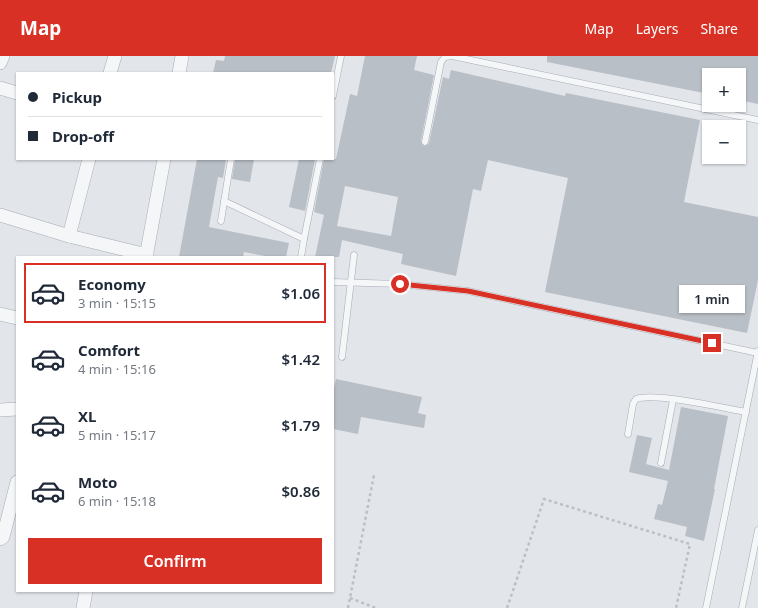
<!DOCTYPE html>
<html lang="en">
<head>
<meta charset="utf-8">
<style>
  :root { --surface:#fff; --page:#f6f6f7; --text:#1f2937; --muted:#747a83; --line:#e0e1e3; --accent:#d93025 }
  body { margin:0; font-family:"Noto Sans",sans-serif; background:var(--page); color:var(--text); height:100vh; display:flex; flex-direction:column; font-size:15px; white-space:nowrap }
  * { box-sizing:border-box; margin:0 }
  p { font-size:13px; color:var(--muted) }
  .icon { flex:none; width:22px; height:22px; fill:none; stroke:currentColor; stroke-width:2; stroke-linecap:round; stroke-linejoin:round }
  .map { position:relative; flex:1; overflow:hidden }
  .drawer { position:absolute; left:16px; top:200px; width:318px; height:336px; display:flex; flex-direction:column; background:var(--surface); border-radius:0px; box-shadow:0 1px 3px #0004 }
  .drawer>* { flex:none }
  .guide { position:absolute; left:16px; top:16px; width:318px; height:88px; border-radius:0px; box-shadow:0 1px 3px #0004; display:grid; align-content:center; height:88px; padding:0 12px; background:var(--surface) }
  .controls { position:absolute; left:702px; top:12px; display:grid; gap:8px }
  .controls a { display:grid; place-items:center; width:44px; height:44px; border-radius:0px; background:var(--surface); box-shadow:0 1px 3px #0004; font-size:20px }
  .end { position:absolute; width:18px; height:18px; margin:-9px; border:5px solid #d93025; background:#fff; box-shadow:0 0 0 2px #fff }
  .from { border-radius:50% }
  .bubble { position:absolute; height:28px; border-radius:0px; background:var(--surface); box-shadow:0 1px 3px #0004; font-size:13px; font-weight:600; line-height:28px; text-align:center }
  .guide b { display:flex; align-items:center; gap:14px; height:38px; font-size:15px }
  .guide b+b { border-top:1px solid var(--line) }
  .guide i { width:10px; height:10px; background:var(--text) }
  ul { padding:7px 0 0; list-style:none }
  li { display:flex; align-items:center; gap:12px; height:60px; margin:0 8px 6px; padding:0 4px; border:2px solid transparent; border-radius:0px }
  li div { flex:1 }
  li b { display:block; font-size:15px }
  li em { font-style:normal; font-weight:600 }
  li.on { border-color:var(--accent) }
  li>.icon { width:36px; height:36px; stroke-width:1.5 }
  .cta { display:flex; gap:8px; margin-top:auto; padding:8px 12px }
  .cta a { flex:1; height:46px; border-radius:0px; background:var(--accent); color:#fff; font-size:16px; font-weight:600; line-height:46px; text-align:center }
  header { display:flex; align-items:center; gap:24px; box-sizing:border-box; height:56px; padding:0 20px; background:var(--accent); color:#fff }
  header strong { font-size:19px }
  nav { display:flex; gap:22px; margin-inline-start:auto; font-size:14px }
  .map>svg:first-child { display:block }
</style>
</head>
<body>
<header>
<strong>Map</strong>
<nav><a>Map</a><a>Layers</a><a>Share</a></nav>
</header>
<div class="map">
<svg width="758" height="552" viewBox="0 0 758 552">
  <rect width="100%" height="100%" fill="#e2e5ea"/>
  <g fill="#b9bfc6" fill-rule="evenodd">
    <polygon points="225,0 335,0 331,17 213,17 216,4 224,5"/>
    <path d="M365,0H417L414,14L434,19L421,85L422,89L425,90L428,89L429,87L443,21L449,23L451,14L565,40L566,37L700,64L684,146L758,161V224L747,277L545,236L568,122L488,104L481,135L473,133L456,220L401,208L403,198L342,184L339,201H315L324,159L314,156L324,103H336L350,38L357,40ZM345,130L398,141L391,180L337,170Z"/>
    <polygon points="547,0 758,0 758,48 739,44 739,19 709,19 709,38 547,6"/>
    <polygon points="197,103 226,103 223,122 218,121 209,171 289,187 286,201 270,201 244,196 243,201 179,201"/>
    <polygon points="235,103 254,103 250,126 232,123"/>
    <polygon points="299,103 315,103 305,155 289,151"/>
    <polygon points="336,323 422,341 418,357 426,359 424,372 361,361 358,378 333,373 333,336"/>
    <polygon points="681,351 728,360 714,433 715,433 704,485 685,480 687,471 654,463 658,448 662,449 668,425 629,416 637,379 652,382 646,408 669,414"/>
  </g>
  <g fill="none" stroke-linecap="round" stroke-linejoin="round">
    <defs>
      <g id="service">
        <polyline points="333,40 341,0"/>
        <polyline points="425,86 441,6 445,1 452,0 758,64"/>
        <polyline points="224,145 304,183 301,201"/>
        <polyline points="221,165 231,103"/>
        <polyline points="304,183 320,103"/>
        <polyline points="333,226 400,228 468,235 758,297"/>
        <polyline points="342,301 354,199"/>
        <path d="M628,378L633,348L636,343C654,336 723,352 746,356"/>
        <polyline points="661,407 673,344"/>
        <polyline points="706,552 758,295"/>
        <polyline points="742,552 758,474"/>
      </g>
      <g id="minor">
        <polyline points="0,7 3,0"/>
        <polyline points="110,17 115,0"/>
        <polyline points="179,17 182,0"/>
        <polyline points="0,32 17,37"/>
        <polyline points="0,159 69,180 147,199"/>
        <polyline points="69,180 89,103"/>
        <polyline points="146,201 164,103"/>
        <polyline points="0,258 17,262"/>
        <polyline points="0,354 17,353"/>
        <polyline points="0,483 3,481 17,426"/>
        <polyline points="83,552 86,535"/>
      </g>
    </defs>
    <use href="#service" stroke="#a7acb4" stroke-width="7"/>
    <use href="#minor" stroke="#a7acb4" stroke-width="14"/>
    <g stroke="#bbc0c5" stroke-width="2.5" stroke-dasharray="3 3" stroke-linecap="butt">
      <polyline points="350,542 376,552"/>
      <polyline points="348,552 374,419"/>
      <polyline points="507,552 544,443 690,488 676,552"/>
    </g>
    <use href="#service" stroke="#f4f6f8" stroke-width="6"/>
    <use href="#minor" stroke="#f4f6f8" stroke-width="13"/>
  </g>
  <g fill="none" stroke-linecap="round" stroke-linejoin="round">
    <polyline stroke="#d93025" stroke-width="5" points="400,228 468,235 712,287"/>
  </g>
</svg>
<div class="controls">
<a>+</a>
<a>−</a>
</div>
<i class="end from" style="left:400px;top:228px"></i>
<i class="end" style="left:712px;top:287px"></i>
<div class="bubble" style="left:679px;top:229px;width:66px">1 min</div>
<div class="guide">
<b><i class="from"></i>Pickup</b>
<b><i></i>Drop-off</b>
</div>
<section class="drawer">
<ul>
<li class="on"><svg class="icon" aria-label="car" viewBox="0 0 24 24"><path d="M5 17H2v-5l4-1 3-4h7l3 4 3 1v5h-3M9 17h6M6 11h13"/><circle cx="7" cy="17" r="2"/><circle cx="17" cy="17" r="2"/></svg><div><b>Economy</b><p>3 min · 15:15</p></div><em>$1.06</em></li>
<li><svg class="icon" aria-label="car" viewBox="0 0 24 24"><path d="M5 17H2v-5l4-1 3-4h7l3 4 3 1v5h-3M9 17h6M6 11h13"/><circle cx="7" cy="17" r="2"/><circle cx="17" cy="17" r="2"/></svg><div><b>Comfort</b><p>4 min · 15:16</p></div><em>$1.42</em></li>
<li><svg class="icon" aria-label="car" viewBox="0 0 24 24"><path d="M5 17H2v-5l4-1 3-4h7l3 4 3 1v5h-3M9 17h6M6 11h13"/><circle cx="7" cy="17" r="2"/><circle cx="17" cy="17" r="2"/></svg><div><b>XL</b><p>5 min · 15:17</p></div><em>$1.79</em></li>
<li><svg class="icon" aria-label="car" viewBox="0 0 24 24"><path d="M5 17H2v-5l4-1 3-4h7l3 4 3 1v5h-3M9 17h6M6 11h13"/><circle cx="7" cy="17" r="2"/><circle cx="17" cy="17" r="2"/></svg><div><b>Moto</b><p>6 min · 15:18</p></div><em>$0.86</em></li>
</ul>
<div class="cta"><a>Confirm</a></div>
</section>
</div>
</body>
</html>
